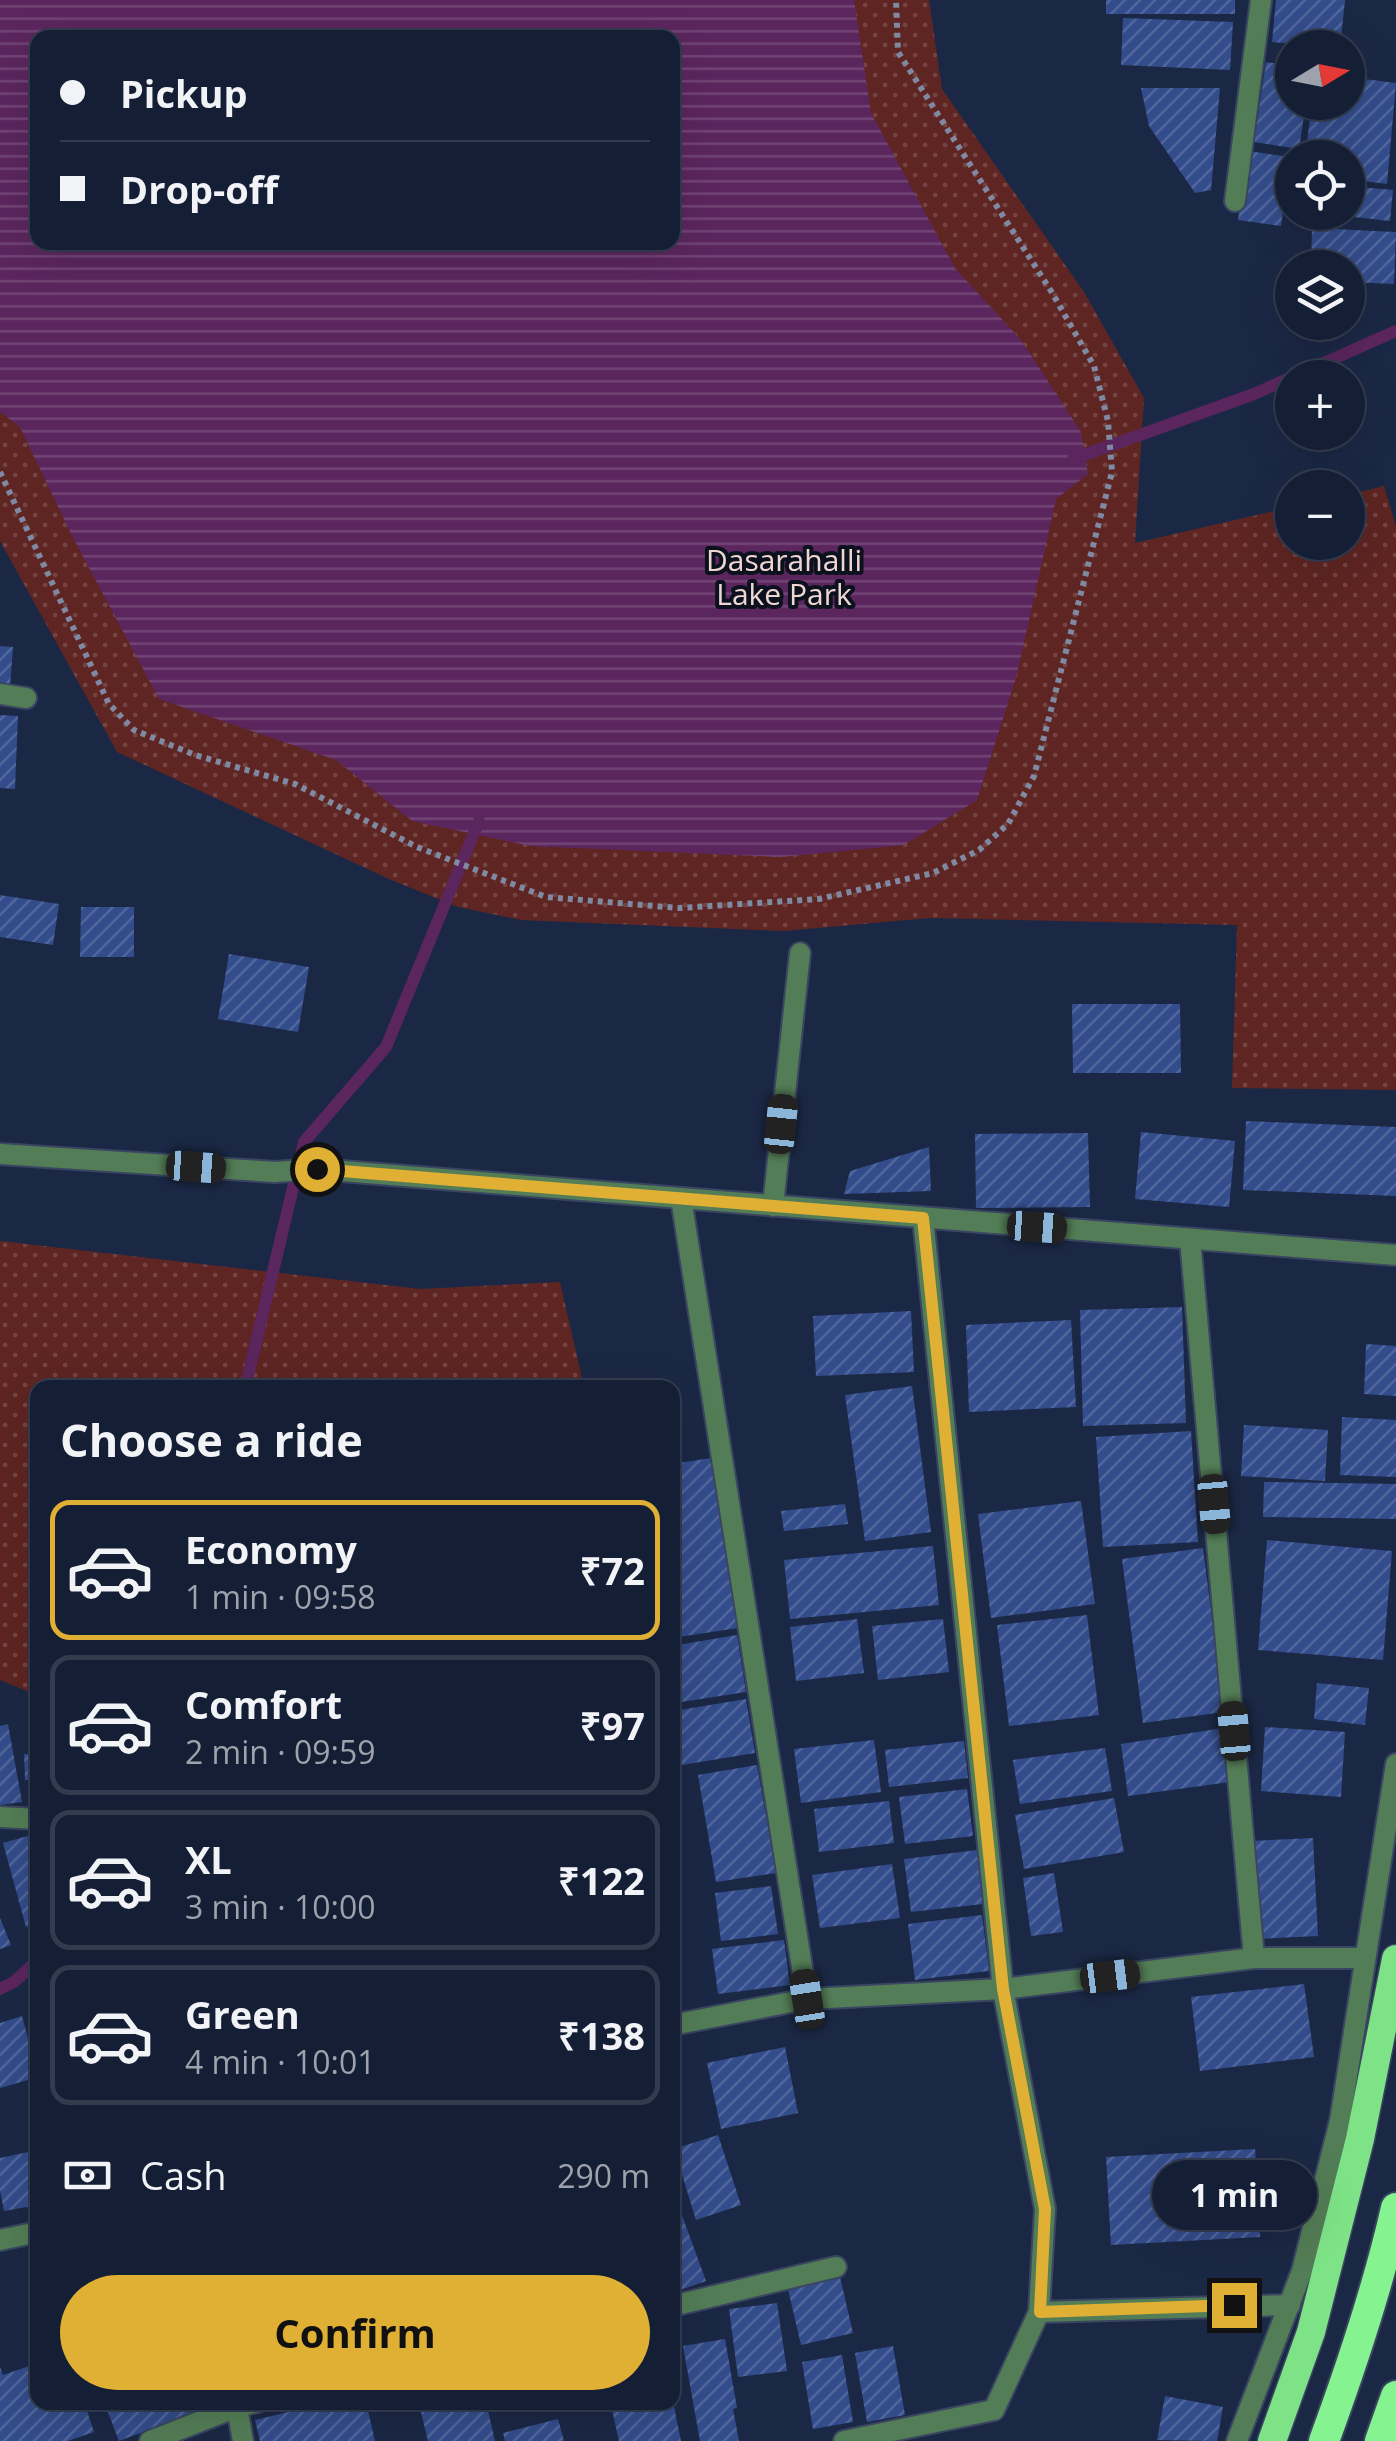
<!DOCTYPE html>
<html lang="en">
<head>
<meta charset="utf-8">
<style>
  :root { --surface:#141e34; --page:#212b40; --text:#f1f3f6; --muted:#9da2ac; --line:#333c4f; --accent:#e0b034 }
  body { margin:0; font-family:"Open Sans",sans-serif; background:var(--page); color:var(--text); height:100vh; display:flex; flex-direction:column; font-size:38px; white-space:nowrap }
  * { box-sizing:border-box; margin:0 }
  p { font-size:32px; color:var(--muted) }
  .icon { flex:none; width:55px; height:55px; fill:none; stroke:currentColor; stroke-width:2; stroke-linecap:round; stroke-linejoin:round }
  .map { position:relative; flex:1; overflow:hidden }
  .sheet { position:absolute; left:30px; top:1380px; width:650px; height:1030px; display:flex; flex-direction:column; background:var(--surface); border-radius:20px; box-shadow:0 10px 40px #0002,0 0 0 2px var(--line) }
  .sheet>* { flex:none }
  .hud { position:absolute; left:30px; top:30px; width:650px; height:220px; border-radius:20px; box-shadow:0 10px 40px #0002,0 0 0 2px var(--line); display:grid; align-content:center; height:220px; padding:0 30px; background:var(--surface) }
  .needle { width:65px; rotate:80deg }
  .tools { position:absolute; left:1275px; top:30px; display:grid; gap:20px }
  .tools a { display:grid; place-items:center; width:90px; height:90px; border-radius:50%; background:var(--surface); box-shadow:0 10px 40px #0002,0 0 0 2px var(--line); font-size:50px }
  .end { position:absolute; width:45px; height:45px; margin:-22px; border:12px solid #e0b034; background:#111; box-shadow:0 0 0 5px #111 }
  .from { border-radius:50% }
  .bubble { position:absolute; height:70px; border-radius:35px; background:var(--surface); box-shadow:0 10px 40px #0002,0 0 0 2px var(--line); font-size:32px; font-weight:700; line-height:70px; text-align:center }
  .car { position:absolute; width:30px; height:60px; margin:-30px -15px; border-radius:12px; box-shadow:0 0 8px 2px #0007; background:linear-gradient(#222 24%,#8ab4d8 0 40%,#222 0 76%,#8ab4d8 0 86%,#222 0) }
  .hud b { display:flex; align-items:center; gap:35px; height:95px; font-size:38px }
  .hud b+b { border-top:2px solid var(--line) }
  .hud i { width:25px; height:25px; background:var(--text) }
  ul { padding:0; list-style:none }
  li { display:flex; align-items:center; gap:30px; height:140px; margin:0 20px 15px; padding:0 10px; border:5px solid var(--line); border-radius:20px }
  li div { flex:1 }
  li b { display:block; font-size:38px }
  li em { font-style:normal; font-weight:700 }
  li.active { border-color:var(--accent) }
  li>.icon { width:90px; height:90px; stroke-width:1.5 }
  h2 { padding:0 30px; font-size:45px; line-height:120px }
  .pay { display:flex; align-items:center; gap:25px; height:110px; padding:0 30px; font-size:38px }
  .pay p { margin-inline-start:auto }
  .cta { display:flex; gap:20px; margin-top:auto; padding:20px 30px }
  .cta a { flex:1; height:115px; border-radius:60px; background:var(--accent); color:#111; font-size:40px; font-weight:700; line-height:115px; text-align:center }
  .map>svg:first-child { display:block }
</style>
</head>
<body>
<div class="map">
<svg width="1396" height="2441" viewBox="0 0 1396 2441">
  <defs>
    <pattern id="grass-dots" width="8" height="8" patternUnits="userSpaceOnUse" patternTransform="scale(2.5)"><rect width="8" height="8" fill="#5e2522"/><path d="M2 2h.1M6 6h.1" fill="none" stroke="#744443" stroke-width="1.8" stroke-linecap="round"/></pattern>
    <pattern id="water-rules" width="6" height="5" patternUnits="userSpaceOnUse" patternTransform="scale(2.5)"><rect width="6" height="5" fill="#5b265e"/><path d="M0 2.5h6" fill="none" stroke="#724576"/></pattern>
    <pattern id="building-hatch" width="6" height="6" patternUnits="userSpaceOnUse" patternTransform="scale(2.5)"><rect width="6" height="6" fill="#334c8b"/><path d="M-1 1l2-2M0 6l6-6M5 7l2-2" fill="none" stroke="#50669c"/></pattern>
  </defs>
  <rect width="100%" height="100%" fill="#1b2845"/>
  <g fill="url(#grass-dots)" fill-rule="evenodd">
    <path d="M0,0H929L942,89L1084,292L1144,398L1135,543L1292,507V542H1348V495L1384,486L1396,526V1090L1232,1088L1237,925L929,918L784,931L521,920L458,907L389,879L117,752L0,541ZM38,38H672V242H38Z"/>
    <polygon points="0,1241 420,1289 560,1282 584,1387 38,1388 37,1695 0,1680"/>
  </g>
  <path fill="url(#water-rules)" fill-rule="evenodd" d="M0,0H854L871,113L955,268L1021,340L1081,432L1088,474L1056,499L1016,678L977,800L904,845L782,857L530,846L412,821L336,760L159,699L72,536L20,427L0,412ZM38,38H672V242H38Z"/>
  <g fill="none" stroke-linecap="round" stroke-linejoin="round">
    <g stroke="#5b265e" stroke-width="12">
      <polyline points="1073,459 1254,394 1396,331"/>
      <polyline points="245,1388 304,1142 386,1047 479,821"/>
      <polyline points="0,1989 14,1982 38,1960"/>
    </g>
  </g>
  <g fill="url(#building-hatch)">
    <rect x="1106" y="0" width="129" height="14"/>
    <polygon points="1276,0 1345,0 1340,48 1272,42"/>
    <polygon points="1123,18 1233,22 1230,70 1121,65"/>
    <polygon points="1266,62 1292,66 1292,102 1306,102 1299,149 1254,142"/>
    <polygon points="1348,77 1396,83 1387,184 1348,179 1348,158 1305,158 1312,102 1348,102"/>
    <polygon points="1141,88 1220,88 1211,190 1195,193 1149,126"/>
    <polygon points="1248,151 1290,157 1281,226 1238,220"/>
    <polygon points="1348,186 1393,190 1390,221 1336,215 1336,212 1348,212"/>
    <polygon points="1312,228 1396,232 1394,284 1348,282 1348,268 1311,268"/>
    <polygon points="0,646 13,647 10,687 0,687"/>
    <polygon points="0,715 18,716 15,789 0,788"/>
    <polygon points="0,895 59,904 53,945 0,937"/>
    <polygon points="81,907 134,907 134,957 80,957"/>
    <polygon points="229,954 309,967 298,1032 218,1019"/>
    <polygon points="1072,1004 1180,1004 1181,1073 1073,1073"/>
    <polygon points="1246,1121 1396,1127 1396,1196 1243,1190"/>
    <polygon points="1141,1132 1235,1141 1229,1207 1135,1199"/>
    <polygon points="1088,1133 1090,1207 976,1208 975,1134"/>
    <polygon points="929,1147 931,1191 844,1194 850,1171"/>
    <polygon points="1182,1307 1186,1423 1083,1426 1080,1310"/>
    <polygon points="911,1311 914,1372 816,1376 813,1316"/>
    <polygon points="1071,1320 1076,1407 969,1412 966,1325"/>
    <polygon points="1366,1344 1396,1346 1396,1396 1364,1394"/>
    <polygon points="912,1386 931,1532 865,1541 845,1395"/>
    <polygon points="1342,1417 1396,1420 1396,1477 1340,1475"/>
    <polygon points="1244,1425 1328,1430 1325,1481 1241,1476"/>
    <polygon points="1191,1431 1198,1542 1103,1547 1096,1437"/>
    <polygon points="711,1458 738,1628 672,1638 672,1464"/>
    <polygon points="1264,1482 1396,1484 1396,1519 1263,1517"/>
    <polygon points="1081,1501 1095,1604 991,1618 978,1514"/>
    <polygon points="845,1504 848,1524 784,1531 781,1511"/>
    <polygon points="1267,1540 1392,1551 1383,1660 1258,1650"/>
    <polygon points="933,1546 939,1605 790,1619 784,1560"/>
    <polygon points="1203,1548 1224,1712 1143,1723 1122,1559"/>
    <polygon points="1087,1615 1099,1715 1009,1726 997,1625"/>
    <polygon points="857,1619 864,1673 796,1681 790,1627"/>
    <polygon points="943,1619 949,1672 878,1680 872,1626"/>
    <polygon points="737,1635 746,1692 675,1703 672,1684 672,1646"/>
    <polygon points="1317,1683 1369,1688 1365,1725 1314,1719"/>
    <polygon points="746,1699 755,1753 682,1765 674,1711"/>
    <polygon points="38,1718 38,1780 25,1780 24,1754 30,1754 28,1719"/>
    <polygon points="8,1724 22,1802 0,1805 0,1726"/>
    <polygon points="1265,1727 1345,1732 1341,1797 1261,1791"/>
    <polygon points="1223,1728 1230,1782 1128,1796 1121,1744"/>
    <polygon points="874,1740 881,1792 801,1803 794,1749"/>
    <polygon points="964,1741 968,1778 889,1787 885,1750"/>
    <polygon points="1105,1748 1112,1791 1020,1804 1013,1760"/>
    <polygon points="757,1765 776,1873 716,1882 698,1775"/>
    <polygon points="967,1789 973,1836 905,1844 899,1797"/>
    <polygon points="1114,1798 1124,1852 1024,1869 1015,1815"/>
    <polygon points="889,1801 894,1843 819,1852 814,1809"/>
    <polygon points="38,1833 38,1924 26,1927 3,1843"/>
    <polygon points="1313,1838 1318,1936 1257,1939 1251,1841"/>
    <polygon points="977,1850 983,1904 911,1912 904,1859"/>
    <polygon points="892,1864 900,1918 820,1928 812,1875"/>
    <polygon points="1054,1873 1063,1932 1031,1936 1023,1878"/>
    <polygon points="771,1886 778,1934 721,1941 715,1893"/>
    <polygon points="982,1915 989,1971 915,1980 908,1924"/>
    <polygon points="0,1918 11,1945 0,1949"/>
    <polygon points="784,1940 790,1985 718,1994 712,1949"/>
    <polygon points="1304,1984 1314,2057 1200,2071 1191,1997"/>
    <polygon points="22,2016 38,2077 0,2088 0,2023"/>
    <polygon points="785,2047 798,2113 721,2129 707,2063"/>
    <polygon points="718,2135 741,2205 696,2220 674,2149"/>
    <polygon points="1255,2149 1260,2237 1111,2245 1106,2157"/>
    <polygon points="38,2150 38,2205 4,2211 0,2190 0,2158"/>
    <polygon points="672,2188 706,2281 672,2293"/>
    <polygon points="840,2277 853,2333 801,2345 788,2289"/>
    <polygon points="777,2303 787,2371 738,2377 729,2309"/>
    <polygon points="725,2339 737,2408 733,2409 739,2441 700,2441 683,2346"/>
    <polygon points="893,2346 905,2415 867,2422 855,2353"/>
    <polygon points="842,2355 853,2422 813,2429 802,2362"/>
    <polygon points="38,2363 38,2402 84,2402 94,2432 68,2441 0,2441 0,2367 3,2375"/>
    <polygon points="1165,2396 1223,2407 1217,2441 1157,2440"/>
    <polygon points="104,2402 199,2402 202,2410 119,2441"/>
    <polygon points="330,2402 366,2402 375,2441 260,2441 255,2420"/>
    <polygon points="442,2402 486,2402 495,2441 428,2441 420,2408"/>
    <polygon points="648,2402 673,2402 681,2441 619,2441 612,2410"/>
    <polygon points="558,2419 564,2441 505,2441 503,2433"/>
  </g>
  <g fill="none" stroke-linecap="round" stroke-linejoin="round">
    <defs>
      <polyline id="service" points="773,1206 800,953"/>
      <g id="minor">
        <polyline points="1235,201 1261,0"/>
        <polyline points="0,694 26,698"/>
        <polyline points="681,1198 807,1999"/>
        <polyline points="1190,1239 1254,1958"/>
        <polyline points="0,1817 38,1819"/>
        <polyline points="672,2025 807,1999 1003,1989 1254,1958 1365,1958"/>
        <polyline points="0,2240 38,2232"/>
        <polyline points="672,2306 836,2267"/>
        <polyline points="1039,2312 1290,2305"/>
        <polyline points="236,2402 243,2441"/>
        <polyline points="150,2441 237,2407 257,2402"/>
        <polyline points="844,2441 994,2410 1039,2312 1045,2209 1003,1989 923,1218"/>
      </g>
      <g id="tertiary">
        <polyline points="0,1154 275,1172 317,1169 1396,1255"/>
        <polyline points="1237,2441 1302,2271 1340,2121 1396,1764"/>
      </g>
      <polyline id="trunk" points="1272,2441 1311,2332 1360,2139 1396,1959"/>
      <g id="motorway">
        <path d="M1324,2441C1352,2365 1378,2287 1396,2208"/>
        <polyline points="1380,2441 1396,2396"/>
      </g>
    </defs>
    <use href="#service" stroke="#3a4661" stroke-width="24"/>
    <use href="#minor" stroke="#3a4661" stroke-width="24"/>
    <use href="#tertiary" stroke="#3a4661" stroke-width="24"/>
    <use href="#trunk" stroke="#3a4661" stroke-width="31"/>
    <use href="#motorway" stroke="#3a4661" stroke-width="34"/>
    <polyline stroke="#7f8aa2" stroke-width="6" stroke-dasharray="5 5" stroke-linecap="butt" points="0,472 109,704 134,730 195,755 295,784 417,847 546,897 679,908 819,899 933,873 979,850 1008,824 1034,776 1112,472 1108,421 1094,366 1051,291 898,52 896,0"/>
    <use href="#service" stroke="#537d56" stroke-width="20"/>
    <use href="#minor" stroke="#537d56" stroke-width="20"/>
    <use href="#tertiary" stroke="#537d56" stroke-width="20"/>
    <use href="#trunk" stroke="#7ee287" stroke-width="28"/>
    <use href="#motorway" stroke="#85f38f" stroke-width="30"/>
  </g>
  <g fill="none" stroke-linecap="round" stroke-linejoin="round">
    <polyline stroke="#e0b034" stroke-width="12" points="317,1169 923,1218 1003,1989 1045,2209 1040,2312 1234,2305"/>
  </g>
  <g text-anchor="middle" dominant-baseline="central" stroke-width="8" stroke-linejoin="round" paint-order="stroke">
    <g font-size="30" fill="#efd6d3" stroke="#0c111e">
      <text x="784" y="559">Dasarahalli<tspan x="784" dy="34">Lake Park</tspan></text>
    </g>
  </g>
</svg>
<div class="tools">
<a><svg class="needle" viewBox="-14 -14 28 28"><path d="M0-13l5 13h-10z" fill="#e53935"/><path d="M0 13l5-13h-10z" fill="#9da2ac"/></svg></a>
<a><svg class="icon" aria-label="locate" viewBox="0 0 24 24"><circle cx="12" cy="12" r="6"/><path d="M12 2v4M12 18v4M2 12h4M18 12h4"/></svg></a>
<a><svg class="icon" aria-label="layers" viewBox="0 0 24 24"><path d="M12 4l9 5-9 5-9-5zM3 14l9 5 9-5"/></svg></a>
<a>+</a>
<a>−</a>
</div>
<i class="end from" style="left:317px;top:1169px"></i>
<i class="end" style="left:1234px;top:2305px"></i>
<div class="bubble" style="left:1152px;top:2160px;width:165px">1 min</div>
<i class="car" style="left:781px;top:1124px;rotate:6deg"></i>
<i class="car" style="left:196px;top:1167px;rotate:94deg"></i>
<i class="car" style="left:1037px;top:1227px;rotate:94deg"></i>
<i class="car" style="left:1214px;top:1504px;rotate:175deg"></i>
<i class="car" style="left:1234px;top:1731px;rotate:355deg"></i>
<i class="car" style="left:1110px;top:1976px;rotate:83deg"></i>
<i class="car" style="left:807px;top:1999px;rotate:351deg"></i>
<div class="hud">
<b><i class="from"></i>Pickup</b>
<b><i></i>Drop-off</b>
</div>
<section class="sheet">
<h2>Choose a ride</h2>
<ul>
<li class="active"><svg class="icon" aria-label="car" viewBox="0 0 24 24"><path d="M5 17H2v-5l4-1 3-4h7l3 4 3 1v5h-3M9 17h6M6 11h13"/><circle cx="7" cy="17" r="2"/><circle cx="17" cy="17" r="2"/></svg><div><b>Economy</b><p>1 min · 09:58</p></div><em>₹72</em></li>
<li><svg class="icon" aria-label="car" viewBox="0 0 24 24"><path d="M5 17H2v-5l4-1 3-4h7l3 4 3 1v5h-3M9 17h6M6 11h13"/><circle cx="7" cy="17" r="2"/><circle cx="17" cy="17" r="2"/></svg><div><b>Comfort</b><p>2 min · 09:59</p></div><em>₹97</em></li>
<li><svg class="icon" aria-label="car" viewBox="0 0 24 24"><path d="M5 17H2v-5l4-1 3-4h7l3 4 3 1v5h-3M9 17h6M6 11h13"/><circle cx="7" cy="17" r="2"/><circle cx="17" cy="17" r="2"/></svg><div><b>XL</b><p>3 min · 10:00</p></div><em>₹122</em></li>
<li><svg class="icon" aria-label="car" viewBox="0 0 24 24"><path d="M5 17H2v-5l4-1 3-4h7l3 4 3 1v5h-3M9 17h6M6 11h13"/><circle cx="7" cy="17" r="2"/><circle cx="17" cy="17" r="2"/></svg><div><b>Green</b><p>4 min · 10:01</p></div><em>₹138</em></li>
</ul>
<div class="pay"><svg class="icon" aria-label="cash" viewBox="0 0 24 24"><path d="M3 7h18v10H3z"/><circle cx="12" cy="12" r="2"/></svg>Cash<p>290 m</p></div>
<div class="cta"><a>Confirm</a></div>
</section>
</div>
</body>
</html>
